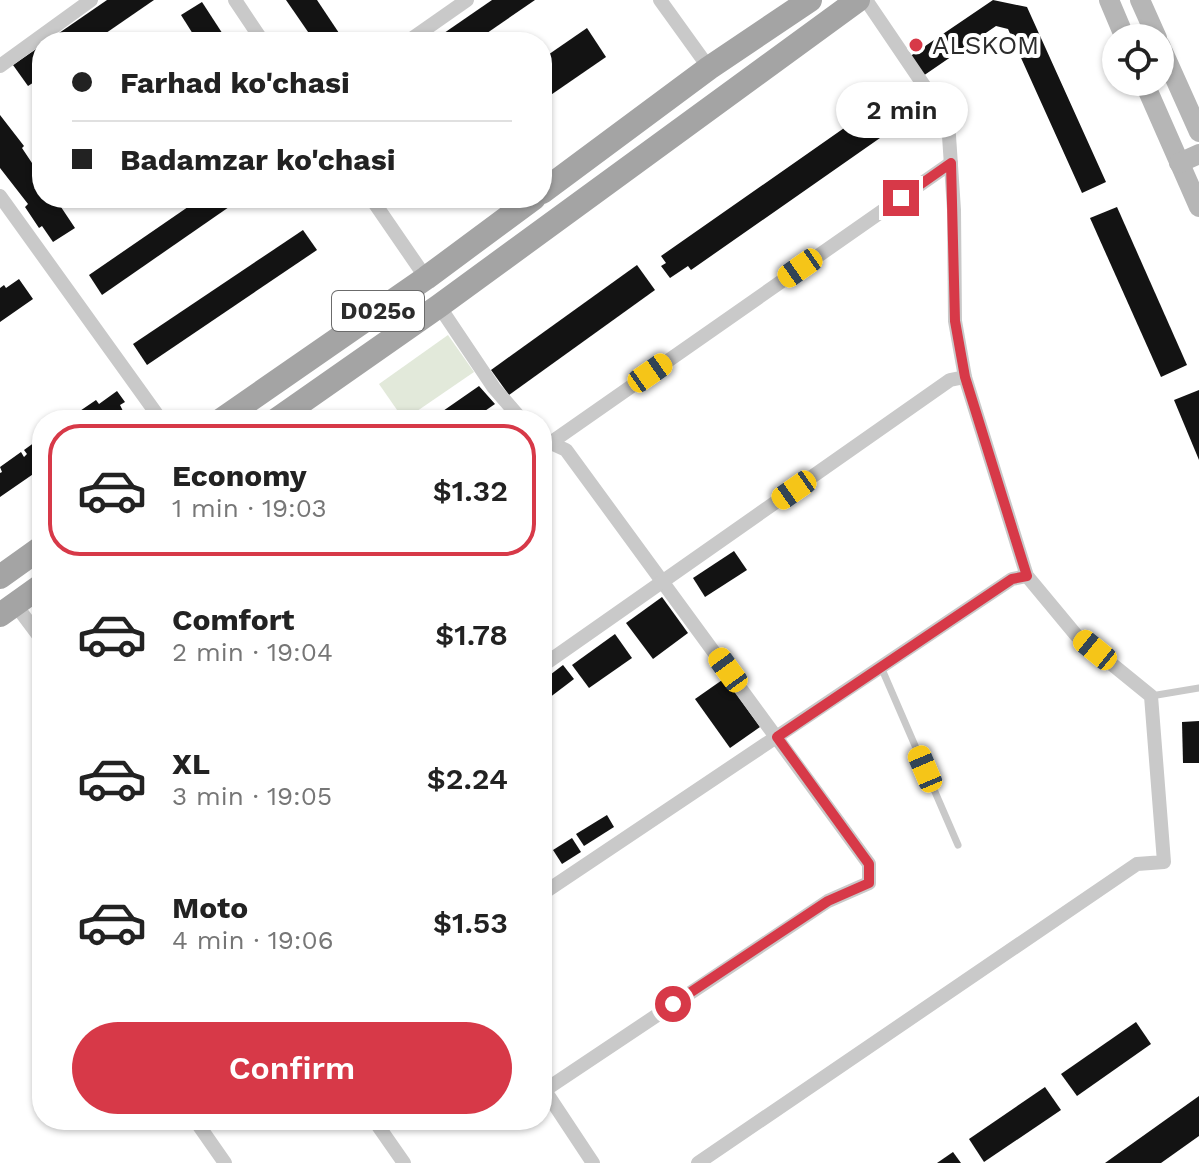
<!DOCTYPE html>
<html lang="en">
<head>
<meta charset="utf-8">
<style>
  :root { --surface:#fff; --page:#f2f2f2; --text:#222; --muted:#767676; --line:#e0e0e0; --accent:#d73948 }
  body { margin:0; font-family:"Work Sans",sans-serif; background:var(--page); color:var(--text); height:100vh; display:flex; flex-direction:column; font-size:30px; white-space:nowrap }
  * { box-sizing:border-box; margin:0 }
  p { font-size:26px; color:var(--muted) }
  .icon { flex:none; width:44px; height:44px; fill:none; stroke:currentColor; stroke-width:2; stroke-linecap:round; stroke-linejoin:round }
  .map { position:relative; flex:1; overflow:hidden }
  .drawer { position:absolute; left:32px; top:410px; width:520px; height:720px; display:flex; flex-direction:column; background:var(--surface); border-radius:32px; box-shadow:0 2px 6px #0004 }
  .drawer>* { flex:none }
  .hud { position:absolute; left:32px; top:32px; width:520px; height:176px; border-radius:32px; box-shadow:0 2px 6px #0004; display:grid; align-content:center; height:176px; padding:0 40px; background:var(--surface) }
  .fabs { position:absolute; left:1102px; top:24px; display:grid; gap:16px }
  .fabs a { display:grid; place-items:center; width:72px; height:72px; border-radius:50%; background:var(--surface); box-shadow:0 2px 6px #0004; font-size:40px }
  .end { position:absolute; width:36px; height:36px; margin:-18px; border:10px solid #d73948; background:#fff; box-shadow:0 0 0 4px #fff }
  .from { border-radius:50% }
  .bubble { position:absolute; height:56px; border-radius:28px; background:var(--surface); box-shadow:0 2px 6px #0004; font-size:26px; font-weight:600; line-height:56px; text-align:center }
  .car { position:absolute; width:24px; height:48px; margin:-24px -12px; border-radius:10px; box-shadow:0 0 6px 2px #0007; background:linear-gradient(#f5c518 24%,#345 0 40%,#f5c518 0 76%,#345 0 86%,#f5c518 0) }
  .hud b { display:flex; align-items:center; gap:28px; height:76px; font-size:30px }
  .hud b+b { border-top:2px solid var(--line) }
  .hud i { width:20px; height:20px; background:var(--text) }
  ul { padding:14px 0 0; list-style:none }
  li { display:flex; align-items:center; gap:24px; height:132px; margin:0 16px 12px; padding:0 24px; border:4px solid transparent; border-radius:32px }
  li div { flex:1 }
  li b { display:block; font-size:30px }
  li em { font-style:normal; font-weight:600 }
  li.current { border-color:var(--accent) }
  li>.icon { width:72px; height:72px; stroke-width:1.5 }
  .primary-button { display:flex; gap:16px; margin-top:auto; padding:16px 40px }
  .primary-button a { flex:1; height:92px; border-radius:48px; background:var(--accent); color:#fff; font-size:32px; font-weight:600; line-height:92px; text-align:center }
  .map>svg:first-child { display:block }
</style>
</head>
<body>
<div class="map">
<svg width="1199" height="1163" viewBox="0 0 1199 1163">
  <rect width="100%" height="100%" fill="#fff"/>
  <polygon fill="#e2e9da" points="448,335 474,372 404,420 379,384"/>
  <g fill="#131313">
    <polygon points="107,0 154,0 93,42 46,42"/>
    <polygon points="286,0 317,0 345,42 315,42"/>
    <polygon points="492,0 535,0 474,42 431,42"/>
    <polygon points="993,0 1027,7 1106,182 1082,193 1008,29 996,26 923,76 909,57"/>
    <polygon points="202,2 228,42 198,42 181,15"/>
    <polygon points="587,28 606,57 542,101 542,59"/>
    <polygon points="42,45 42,77 28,86 13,65"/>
    <polygon points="887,98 903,116 887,127 890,131 691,270 688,266 670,278 661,266 666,263 661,256"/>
    <polygon points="0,115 24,146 22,148 36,169 38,168 42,173 42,198 55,198 75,228 53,242 42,226 39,228 25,207 28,204 0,168"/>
    <polygon points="201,198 242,198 102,295 89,275"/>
    <polygon points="1117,207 1187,365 1161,377 1090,218"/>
    <polygon points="303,230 317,250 147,365 133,344"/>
    <polygon points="637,265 655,290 509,395 491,370"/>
    <polygon points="19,279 33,299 0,322 0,288 4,285 6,288"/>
    <polygon points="479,386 495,404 479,415 482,419 430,420"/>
    <polygon points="1199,390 1199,460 1174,400"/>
    <polygon points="117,391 125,402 120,405 123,411 110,420 77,420 74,415 96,400 99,404"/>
    <polygon points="42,437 42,468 0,497 0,473 2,472 0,467 21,452 24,457 27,454 24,450"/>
    <polygon points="734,551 747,570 705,597 693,578"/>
    <polygon points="662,597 688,633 653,659 626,623"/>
    <polygon points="615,634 632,658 589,688 572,665"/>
    <polygon points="563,665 574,679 549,698 542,689 542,681"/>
    <polygon points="725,678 760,727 730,748 695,699"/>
    <polygon points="1199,721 1199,763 1183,763 1182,722"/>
    <polygon points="607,815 614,827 584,846 576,834"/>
    <polygon points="572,838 581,852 562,864 553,850"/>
    <polygon points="542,857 552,871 542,878"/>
    <polygon points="1136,1022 1151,1044 1077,1096 1061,1074"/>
    <polygon points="1045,1087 1061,1110 984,1162 969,1139"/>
    <polygon points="1199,1096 1199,1136 1161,1163 1105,1163"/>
    <polygon points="953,1152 961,1163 937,1163"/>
  </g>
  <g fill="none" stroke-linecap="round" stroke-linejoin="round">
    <g stroke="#c9c9c9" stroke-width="7">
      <polyline points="881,667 958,845"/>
      <polyline points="1151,696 1199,688"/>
    </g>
    <g stroke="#c9c9c9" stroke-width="14">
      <polyline points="235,0 263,42"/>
      <polyline points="660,0 709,68"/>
      <polyline points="407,42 467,0"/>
      <polyline points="0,66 91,0"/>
      <polyline points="0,196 161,420"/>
      <polyline points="371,198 426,278"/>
      <polyline points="439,306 494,388 522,420"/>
      <polyline points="542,439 566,450 869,864 869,883 828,901 545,1090"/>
      <polyline points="546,446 951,163"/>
      <polyline points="15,604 42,640"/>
      <polyline points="542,666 950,380 965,377"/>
      <polyline points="542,894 1012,579 1027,576"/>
      <polyline points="542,1086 593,1163"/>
      <polyline points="195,1120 225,1163"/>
      <polyline points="374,1120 404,1163"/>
      <polyline points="698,1163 1137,864 1164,862 1151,696 1076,635 1027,576 965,377 955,321 954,210 948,121 866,0"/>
    </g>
    <g stroke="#b6b6b6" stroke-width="20">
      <polyline points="1109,0 1125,38"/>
      <polyline points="1140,0 1157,38"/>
      <polyline points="1160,45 1199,132"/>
      <polyline points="1144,82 1199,207"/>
      <polyline points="1179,163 1199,154"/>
    </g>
    <g stroke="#a4a4a4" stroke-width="24">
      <polyline points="542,192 709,68 810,0"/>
      <polyline points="221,420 426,278 534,198"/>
      <polyline points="276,420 439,306 858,0"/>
      <polyline points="0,577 42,547"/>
      <polyline points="0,615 42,585"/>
    </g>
  </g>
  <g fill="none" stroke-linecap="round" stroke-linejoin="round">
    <polyline stroke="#d73948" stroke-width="10" points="673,1004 828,901 869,883 869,864 777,737 1012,579 1027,576 965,377 955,321 951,163 901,198"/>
  </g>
  <circle fill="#d73948" stroke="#fff" stroke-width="3" cx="916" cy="45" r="8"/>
  <g text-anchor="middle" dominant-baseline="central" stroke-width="8" stroke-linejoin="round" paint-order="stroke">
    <rect fill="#fff" stroke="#6b6b6b" stroke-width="2" x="332" y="291" width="92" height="40" rx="6"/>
    <g font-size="24" font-weight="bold" fill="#2c2c2c">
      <text x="378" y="311">D025o</text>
    </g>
    <g font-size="26" fill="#2c2c2c" stroke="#fff" text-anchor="start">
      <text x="932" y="45">ALSKOM</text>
    </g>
  </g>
</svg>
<div class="fabs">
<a><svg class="icon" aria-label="locate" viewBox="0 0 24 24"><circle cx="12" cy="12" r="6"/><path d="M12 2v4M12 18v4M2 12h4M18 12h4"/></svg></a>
</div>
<i class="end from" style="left:673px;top:1004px"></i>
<i class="end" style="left:901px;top:198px"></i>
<div class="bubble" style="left:836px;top:82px;width:132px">2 min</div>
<i class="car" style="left:800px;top:268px;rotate:235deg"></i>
<i class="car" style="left:650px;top:373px;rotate:55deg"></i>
<i class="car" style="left:794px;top:490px;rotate:235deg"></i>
<i class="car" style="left:1095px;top:650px;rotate:309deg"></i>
<i class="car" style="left:728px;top:670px;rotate:324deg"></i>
<i class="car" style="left:925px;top:769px;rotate:337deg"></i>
<div class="hud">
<b><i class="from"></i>Farhad ko'chasi</b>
<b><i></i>Badamzar ko'chasi</b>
</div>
<section class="drawer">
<ul>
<li class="current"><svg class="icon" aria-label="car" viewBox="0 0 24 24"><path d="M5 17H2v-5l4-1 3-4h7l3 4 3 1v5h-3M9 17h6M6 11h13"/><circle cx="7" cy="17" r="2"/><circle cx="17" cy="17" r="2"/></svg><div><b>Economy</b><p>1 min · 19:03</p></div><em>$1.32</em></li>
<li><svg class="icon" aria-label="car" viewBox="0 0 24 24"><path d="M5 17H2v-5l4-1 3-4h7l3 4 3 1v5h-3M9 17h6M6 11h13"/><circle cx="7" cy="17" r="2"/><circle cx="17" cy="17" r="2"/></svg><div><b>Comfort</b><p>2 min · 19:04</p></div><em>$1.78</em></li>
<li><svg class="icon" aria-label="car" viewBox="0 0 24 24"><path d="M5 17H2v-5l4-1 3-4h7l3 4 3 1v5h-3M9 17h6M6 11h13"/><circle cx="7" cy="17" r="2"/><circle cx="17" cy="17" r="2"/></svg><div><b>XL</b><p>3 min · 19:05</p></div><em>$2.24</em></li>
<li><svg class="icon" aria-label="car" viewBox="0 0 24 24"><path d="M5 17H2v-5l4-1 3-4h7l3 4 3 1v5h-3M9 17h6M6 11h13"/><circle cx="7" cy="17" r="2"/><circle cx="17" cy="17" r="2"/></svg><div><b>Moto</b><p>4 min · 19:06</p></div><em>$1.53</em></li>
</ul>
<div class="primary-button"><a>Confirm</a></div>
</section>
</div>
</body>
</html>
